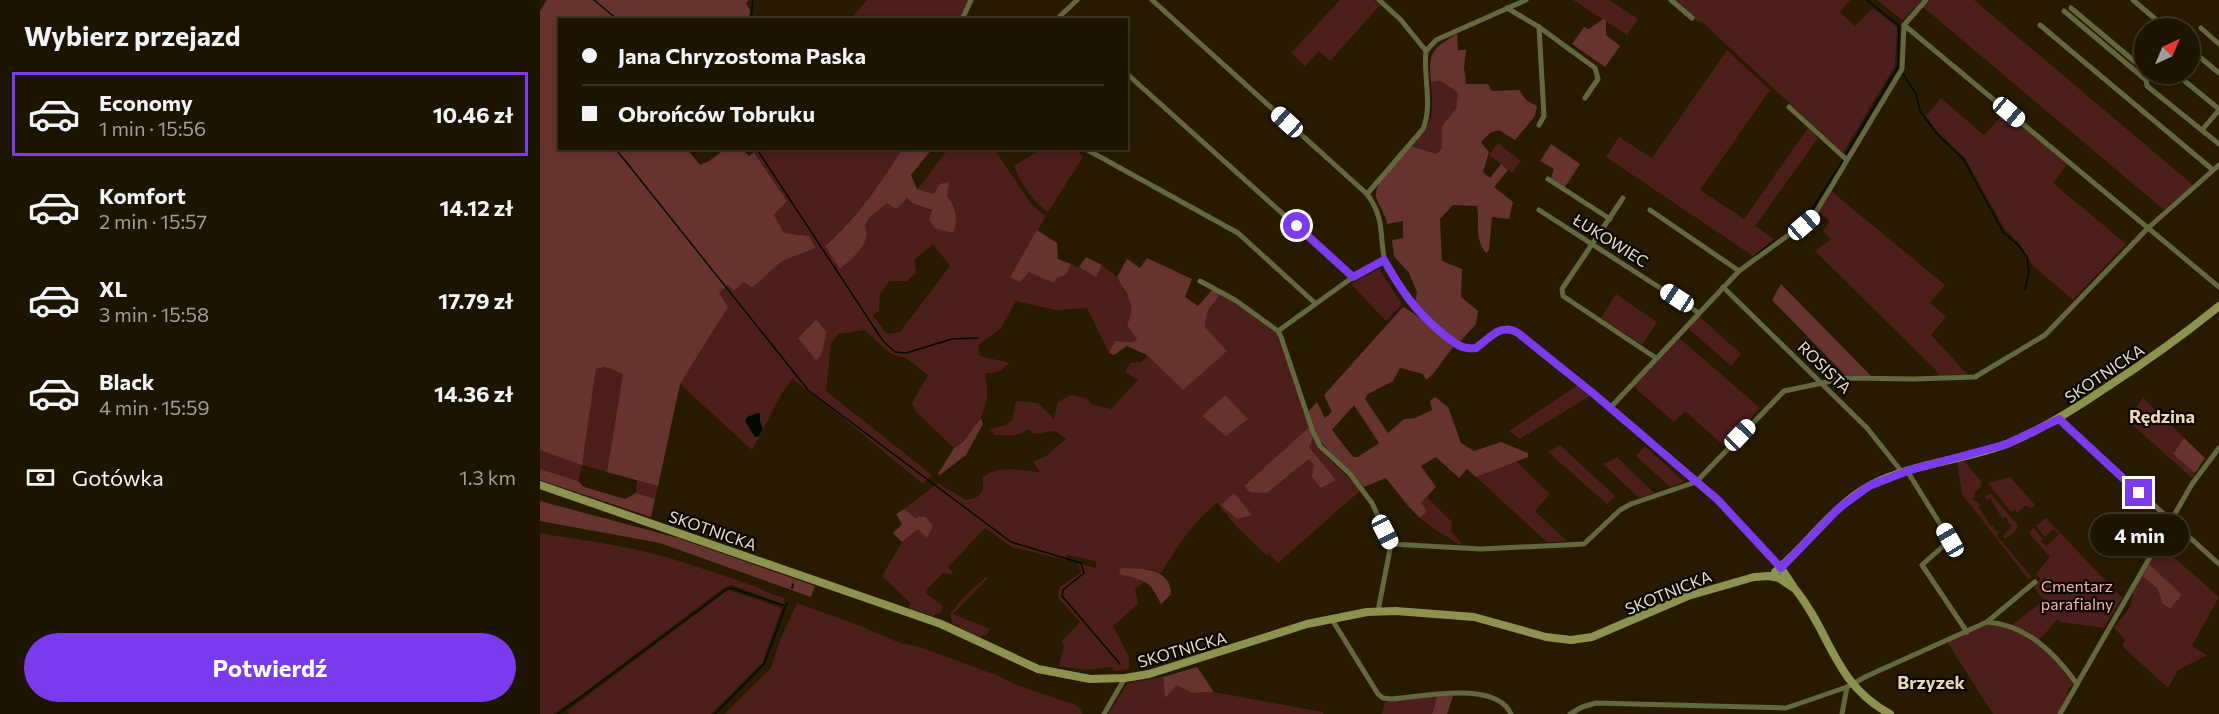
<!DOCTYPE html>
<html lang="pl">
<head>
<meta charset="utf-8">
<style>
  :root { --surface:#1d1400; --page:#251d0a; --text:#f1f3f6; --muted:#a09e99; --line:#3b3322; --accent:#7c3aed }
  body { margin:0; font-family:Commissioner,sans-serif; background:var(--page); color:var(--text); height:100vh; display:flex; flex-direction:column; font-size:22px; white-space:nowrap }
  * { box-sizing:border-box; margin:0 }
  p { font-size:20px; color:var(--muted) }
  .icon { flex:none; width:33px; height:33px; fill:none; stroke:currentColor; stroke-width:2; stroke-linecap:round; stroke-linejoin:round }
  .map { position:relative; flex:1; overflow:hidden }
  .sheet { display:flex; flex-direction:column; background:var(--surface); width:540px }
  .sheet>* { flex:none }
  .hud { position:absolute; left:18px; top:18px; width:570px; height:132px; border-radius:0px; box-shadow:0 3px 9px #0003,0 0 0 2px var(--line); display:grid; align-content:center; height:132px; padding:0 24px; background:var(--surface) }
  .needle { width:39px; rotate:44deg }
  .controls { position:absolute; left:1594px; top:18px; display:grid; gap:12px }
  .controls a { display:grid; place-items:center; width:66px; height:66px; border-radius:50%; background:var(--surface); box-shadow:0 3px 9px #0003,0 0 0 2px var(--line); font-size:30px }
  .end { position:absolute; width:27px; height:27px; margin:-14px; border:8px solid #7c3aed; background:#fff; box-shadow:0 0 0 3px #fff }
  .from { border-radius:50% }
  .bubble { position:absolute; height:42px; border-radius:21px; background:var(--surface); box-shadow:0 3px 9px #0003,0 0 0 2px var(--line); font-size:20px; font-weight:700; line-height:42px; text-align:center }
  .car { position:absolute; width:18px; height:36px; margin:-18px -9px; border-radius:8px; box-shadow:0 0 4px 2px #0007; background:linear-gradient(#fff 24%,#345 0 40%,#fff 0 76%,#345 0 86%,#fff 0) }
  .hud b { display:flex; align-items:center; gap:21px; height:57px; font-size:22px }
  .hud b+b { border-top:2px solid var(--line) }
  .hud i { width:15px; height:15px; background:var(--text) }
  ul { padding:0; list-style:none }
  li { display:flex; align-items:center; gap:18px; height:84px; margin:0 12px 9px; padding:0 12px; border:3px solid transparent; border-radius:0px }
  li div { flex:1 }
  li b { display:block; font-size:22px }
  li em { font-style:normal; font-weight:700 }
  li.current { border-color:var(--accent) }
  li>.icon { width:54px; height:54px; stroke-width:1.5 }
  h2 { padding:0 24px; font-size:27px; line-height:72px }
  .pay { display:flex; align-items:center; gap:15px; height:66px; padding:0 24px; font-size:22px }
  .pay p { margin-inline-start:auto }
  .cta { display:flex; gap:12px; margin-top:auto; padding:12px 24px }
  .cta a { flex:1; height:69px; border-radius:36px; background:var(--accent); color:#fff; font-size:24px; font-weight:700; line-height:69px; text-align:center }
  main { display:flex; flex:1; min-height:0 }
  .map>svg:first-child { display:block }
</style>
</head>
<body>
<main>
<section class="sheet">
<h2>Wybierz przejazd</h2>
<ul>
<li class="current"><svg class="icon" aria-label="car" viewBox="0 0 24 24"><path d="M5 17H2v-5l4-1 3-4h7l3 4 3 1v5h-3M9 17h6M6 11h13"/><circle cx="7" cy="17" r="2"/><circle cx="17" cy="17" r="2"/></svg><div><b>Economy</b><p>1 min · 15:56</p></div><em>10.46 zł</em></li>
<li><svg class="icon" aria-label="car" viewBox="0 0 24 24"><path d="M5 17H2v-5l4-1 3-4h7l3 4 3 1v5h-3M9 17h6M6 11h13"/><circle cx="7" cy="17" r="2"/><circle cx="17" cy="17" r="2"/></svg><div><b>Komfort</b><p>2 min · 15:57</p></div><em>14.12 zł</em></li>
<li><svg class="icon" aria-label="car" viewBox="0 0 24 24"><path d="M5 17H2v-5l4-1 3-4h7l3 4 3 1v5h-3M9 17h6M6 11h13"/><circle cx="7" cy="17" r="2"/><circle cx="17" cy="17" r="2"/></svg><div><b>XL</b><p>3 min · 15:58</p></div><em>17.79 zł</em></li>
<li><svg class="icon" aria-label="car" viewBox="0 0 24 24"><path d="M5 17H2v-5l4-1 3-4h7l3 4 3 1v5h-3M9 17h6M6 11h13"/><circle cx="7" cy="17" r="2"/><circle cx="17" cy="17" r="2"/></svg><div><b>Black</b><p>4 min · 15:59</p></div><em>14.36 zł</em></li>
</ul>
<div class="pay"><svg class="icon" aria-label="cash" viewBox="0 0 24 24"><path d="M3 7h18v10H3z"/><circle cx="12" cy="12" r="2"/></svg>Gotówka<p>1.3 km</p></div>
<div class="cta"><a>Potwierdź</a></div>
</section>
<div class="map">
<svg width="1679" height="714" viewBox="0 0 1679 714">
  <rect width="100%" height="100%" fill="#271a00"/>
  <g fill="#4c1e1c" fill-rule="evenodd">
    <polygon points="327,0 429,0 423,19 310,20"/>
    <polygon points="800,0 834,0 840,5 790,61 779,51 765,66 751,53"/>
    <polygon points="1033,0 1069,0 1098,19 1087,35"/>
    <polygon points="1134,0 1310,0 1300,12 1315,26 1333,8 1357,27 1355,66 1303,153 1161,21 1158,22"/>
    <polygon points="1337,0 1382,0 1364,19 1361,19"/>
    <polygon points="1390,0 1434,0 1653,185 1624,210 1383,7"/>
    <polygon points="1187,50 1230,90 1160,190 1204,219 1268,128 1278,138 1215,226 1234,239 1213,256 1066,157 1079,137 1112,158"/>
    <path d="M901,81L918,93L916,109L902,127L903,148L898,154L871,146C895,120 893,117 891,82Z"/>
    <polygon points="1401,98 1444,135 1465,112 1527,164 1513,183 1586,244 1533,300 1493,266 1480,244 1465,230 1425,158 1397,131 1386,116"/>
    <polygon points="958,143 981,161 972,173 949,155"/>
    <path d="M213,149H363C338,187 319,214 285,245L325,225L329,218L347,203L367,198L374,204L392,211L394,228V194L377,190L408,149H454L492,205L506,216L470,277L489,271L517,278L526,275L531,264L556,276L562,265L577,277L585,293L592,301L593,312L587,326L597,338L594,342L575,341L569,353L547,308L516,310L476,301L461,328L438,345L440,356L469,363L460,371L445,374C446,382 448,391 447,398C443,418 431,437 414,448L376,412L372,403L388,375L366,358L354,355L345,349L325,330L298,334L291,343L286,391L392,475L383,484L292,409L252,379C235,401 226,426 212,450L140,384L188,307L179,293L188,285L204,282L212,288L242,261L276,248L269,236L244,233L234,215L247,201ZM393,244L410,266L360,332L346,334L333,315L339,311L340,294L349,281H367L376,273L374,260Z"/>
    <path d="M501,149H536L543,157L508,212C491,200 482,185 474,166Z"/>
    <polygon points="1291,191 1405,285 1390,303 1406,317 1391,335 1429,376 1400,377 1395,369 1275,251 1291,239 1283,231 1290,221 1279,212"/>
    <polygon points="839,269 862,304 846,321 811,284"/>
    <path d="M681,293L737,334L769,427L704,486L727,493L769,459L796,480L769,447L773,438C783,456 806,474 821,490L738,563L729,554L726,555L697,527L677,503C652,523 637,547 621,573L608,569L580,574L606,581L595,589L598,604L573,626L589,657V669L574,671L572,667L547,670L519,666L524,646L521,642L540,622L519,599L518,592L520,587L541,572L538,563L556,568V561L527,555L526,560L472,547L445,528L408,567L413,572L411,574L403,573L386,590L387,594L403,606L401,612L392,616L369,608L370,603L342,576L362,542L378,529L387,537L393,526L385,516L375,518L364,509L398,483L426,500L436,498L443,490V477C457,465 482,470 500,472L493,462L506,456L526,439L515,431L493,434L489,429C477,437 468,436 454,435L450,429L466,425L472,420L476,401L498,403L514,419L518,402L530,395L546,398L551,404L571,409L598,380L585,372L590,363L602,362L607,355L643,389L665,327L667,312Z"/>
    <polygon points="1076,294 1117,322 1102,345 1061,318"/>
    <polygon points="1159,316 1201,354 1191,366 1148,328"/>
    <polygon points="1139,338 1220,408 1184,446 1145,411 1134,422 1093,386"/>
    <polygon points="65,367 83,374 67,472 42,465 38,481 0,469 0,450 42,464 56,369"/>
    <polygon points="1038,385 1051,395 980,439 969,431"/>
    <polygon points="1603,398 1644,438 1633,454 1655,473 1652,478 1587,420"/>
    <polygon points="1020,445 1075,496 1067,504 1008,452"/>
    <polygon points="1105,446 1144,482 1130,487 1096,456"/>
    <polygon points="1077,457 1114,493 1099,498 1063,464"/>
    <polygon points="976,461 1010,494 995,511 1027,541 1007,542 936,477"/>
    <polygon points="1421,461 1424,461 1442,482 1440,488 1435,492 1434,498 1430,498 1441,505 1438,506 1451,526 1454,525 1454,530 1459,531 1457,536 1491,576 1488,579 1422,494 1417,462"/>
    <polygon points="1470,477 1495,505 1492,508 1485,506 1477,513 1475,510 1471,512 1448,483"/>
    <polygon points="97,480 118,486 115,499 96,493"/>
    <polygon points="1450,493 1478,525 1475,532 1465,539 1463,536 1472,526 1468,523 1467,517 1462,518 1450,498 1447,500 1445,497"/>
    <path d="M887,497L912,522L911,531L922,544L919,545C906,535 892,529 880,518L887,511L881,504Z"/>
    <polygon points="1506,518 1582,598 1564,628 1521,622 1518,619 1499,640 1484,630 1472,625 1504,600 1493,586 1501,579 1496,574 1510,557 1489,533 1493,528 1503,539 1501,541 1506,546 1519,534 1514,529 1505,537 1496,526"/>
    <path d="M0,533C45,541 93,546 136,560C161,568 186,576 211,585C223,589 233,596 245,598L243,604L192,585L185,587L37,698L13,714H0Z"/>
    <polygon points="1620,545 1679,597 1652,646 1667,655 1638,670 1628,688 1582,646 1585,639 1574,628 1590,607 1594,589 1602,576 1618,589 1622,603 1629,609 1642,596 1609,564"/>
    <polygon points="446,577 448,578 413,614 450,629 446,635 439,637 412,623 410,614 422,599"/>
    <polygon points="188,590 242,608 222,663 171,714 29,714 27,711"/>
    <polygon points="257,603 323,627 360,643 377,646 456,675 477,685 536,705 541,709 542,714 185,714 231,668 240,640"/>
    <path d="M1450,624C1490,632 1510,651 1533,683L1527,692V697L1518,714H1453L1407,642Z"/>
    <polygon points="623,677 625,697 637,685 652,693 674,692 783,712 783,714 568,714 588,683"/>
    <polygon points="897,696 892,714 842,714 845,702"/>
  </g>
  <g fill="#673330" fill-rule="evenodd">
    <polygon points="7,0 209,0 206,3 210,10 209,19 20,20 20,148 147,149 160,165 169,161 185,149 202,149 209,156 214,152 247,201 234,215 244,233 269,236 276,248 242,261 212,288 204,282 194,291 188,285 179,293 188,307 140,384 118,486 67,472 83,374 65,367 56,369 42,465 0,450 0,11"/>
    <polygon points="1063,19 1066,21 1066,35 1080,46 1065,67 1032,44 1044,27 1049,29"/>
    <path d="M917,34L918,50H926L924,68L926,84H948L952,91L979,90L986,100L997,106L995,116L975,140L959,130L950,133L941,142L949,152L943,172L950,178L961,164L968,170L954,187L973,202L969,219L952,217L949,250L946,253C934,238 940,223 937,206L913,205L900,219L902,261L922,269L921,297L938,311L936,324L918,344L875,304L877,292L869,273L854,256L852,240L863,238V221L847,224C846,214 839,207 836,197C833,183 862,157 871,146L897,154L902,148V126L916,109L918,93L901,81L891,82C888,52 892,49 917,34Z"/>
    <polygon points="1011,144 1040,164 1025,187 1011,178 1014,169 1000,161"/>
    <path d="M363,148L392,149L371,175L377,189L394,194L400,184L409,182L407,196C416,207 418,219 413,233L394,228L389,219L392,210L374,204L367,198L356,209L347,203L329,218L325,225C332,244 313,257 300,269L285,246C319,215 338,187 363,148Z"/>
    <polygon points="497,230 517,243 518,259 531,264 526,275 517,278 514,283 489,272 480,282 470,277"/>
    <polygon points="546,257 562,265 556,277 539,267"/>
    <path d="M607,258L652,279L645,297L658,306L672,290L681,293L667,312L665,327L687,351L643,390L607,355L587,346L574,355L569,353L575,341L594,342L597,338L587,326C597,301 588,299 577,277L587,259L600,268Z"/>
    <polygon points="1241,284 1331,376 1305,375 1232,300"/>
    <path d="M863,307C874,311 901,338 913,347L893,374L886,380L883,374L860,368L853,381L828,394L825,399L848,433L864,419L875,418L892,410L890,401L895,397L908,407L921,443L934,451L961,442L988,453V457L936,477L927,469L919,478L896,457L881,466L896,487L881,503L887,511L880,518L869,507L846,478L824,487L779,440L768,412L777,402L785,418L792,412L784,395ZM814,405L839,443L818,457H813L792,430Z"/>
    <polygon points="276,320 287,332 281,355 276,360 258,338"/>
    <polygon points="685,395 708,419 686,436 662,416"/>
    <polygon points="441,418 443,424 426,455 400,475 398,474 414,448 423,442"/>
    <polygon points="769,427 773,438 769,447 796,480 781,488 772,477 774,465 769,459 727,493 710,492 704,486"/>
    <polygon points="1644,438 1665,458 1655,473 1633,454"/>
    <polygon points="0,469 38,481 44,487 85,499 96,493 115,499 111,517 0,480"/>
    <polygon points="694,493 712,515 697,519 681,505"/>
    <polygon points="0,501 138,538 275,586 271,597 120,543 0,521"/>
    <polygon points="364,509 375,518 385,516 393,526 387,538 378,529 362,542 353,533 362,524 356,514"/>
    <polygon points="1609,564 1642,595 1630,609 1622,603 1618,589 1602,576"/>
    <path d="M581,568C601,569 631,567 631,594L621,604C609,579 606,581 579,574Z"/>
    <polygon points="657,667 674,692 652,693 637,685 625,698 623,677"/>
    <polygon points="897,696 913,696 907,714 892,714"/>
  </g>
  <polygon fill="#000b00" points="218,413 220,414 220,421 223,429 218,437 215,437 205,421 207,417"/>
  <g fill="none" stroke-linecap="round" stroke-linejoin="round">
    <g stroke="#000b00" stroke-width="1.5">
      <polyline points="54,0 78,20"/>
      <polyline points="211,20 213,0"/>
      <polyline points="1363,74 1376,94 1380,111 1397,134 1424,160 1463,232 1479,246 1487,257 1489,272 1485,289"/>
      <polyline points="75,148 268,390 471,542 541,563 544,573 523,590 522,596 580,664"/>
      <polyline points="216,148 343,341 355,352 366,353 412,339 438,338"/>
      <polyline points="1306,154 1358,67 1359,26 1327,0"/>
      <polyline points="1266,219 1303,160"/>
      <polyline points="1216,255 1235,241"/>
      <polyline points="252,588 253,584"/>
      <polyline points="18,714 187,589 191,588 245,606"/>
      <polyline points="175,714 224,664 247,603"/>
    </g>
    <g stroke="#63683f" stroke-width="5">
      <path d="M612,0L827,194C839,210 841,224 842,242C843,249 843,255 845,261C857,289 903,352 936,348C949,338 961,322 978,333L1055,394L1178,500L1241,568"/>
      <polyline points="839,0 861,20 886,51"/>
      <polyline points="1131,0 1152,18"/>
      <polyline points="1593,0 1626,28"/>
      <polyline points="967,8 999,27 1055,68 1058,79 1045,98"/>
      <polyline points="1531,8 1600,66 1601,69 1599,73"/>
      <polyline points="1524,11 1606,80 1607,86 1679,144"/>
      <polyline points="422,20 431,0"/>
      <polyline points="516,20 537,0"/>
      <polyline points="1364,25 1679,287"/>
      <polyline points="1500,25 1673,170"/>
      <polyline points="999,27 1004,116 999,125"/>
      <polyline points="1661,28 1679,44"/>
      <polyline points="1650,49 1679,73"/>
      <polyline points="586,73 813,277"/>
      <polyline points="1636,74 1679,109"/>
      <polyline points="1249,107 1307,160"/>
      <polyline points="1662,130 1679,110"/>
      <polyline points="544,148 698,233 775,303"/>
      <polyline points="1008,179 1070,219"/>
      <path d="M827,194L883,129C893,105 883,77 886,51L896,40L986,0"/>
      <polyline points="1083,198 1022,289 1023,296 1116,358"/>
      <polyline points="999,210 1159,313"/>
      <polyline points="1110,210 1199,271"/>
      <polyline points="660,281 695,300 738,331 741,337 773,432 780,446 810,474 832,503 851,544 838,611"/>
      <polyline points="1183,287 1327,428 1362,472"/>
      <polyline points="738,331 813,277 844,259"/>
      <polyline points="1070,408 1199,271 1273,217 1362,69 1364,25 1386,0"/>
      <polyline points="1519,419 1679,564"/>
      <polyline points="1370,470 1369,474 1410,540 1382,565 1427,632"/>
      <polyline points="851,544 941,549 1044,544 1080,510 1091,504 1156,482 1244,391 1306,378 1374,379 1435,377 1505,335 1608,228 1679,165"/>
      <path d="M791,618L838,694L843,698L851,699C880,697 956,680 971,714"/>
      <polyline points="1447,622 1495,582"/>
      <polyline points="564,714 585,678"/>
      <path d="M1030,714L1042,707L1056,703L1246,708L1307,687L1327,676L1447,622C1487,625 1515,653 1537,684"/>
      <polyline points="1302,714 1307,687"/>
      <polyline points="1520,714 1652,484 1679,448"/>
    </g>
    <g stroke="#8c934f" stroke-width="8">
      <path d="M0,485L401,624L498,669L550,679L585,678L609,674L767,624L827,612L856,611L934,617L1006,637L1031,640L1052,637L1148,596L1214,577L1229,576L1239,578L1255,589C1291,633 1294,684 1350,714"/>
      <polyline points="1241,568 1253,586"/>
      <path d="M1234,576L1235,572C1267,545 1292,507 1329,486C1372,463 1423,461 1469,443C1503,429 1533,410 1564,389C1604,363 1642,336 1679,306"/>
    </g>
  </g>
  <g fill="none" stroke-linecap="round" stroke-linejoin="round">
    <path stroke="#7c3aed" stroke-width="8" d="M757,226L813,277L844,260C861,290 875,311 902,333C913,342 921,350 936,348C949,339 961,322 978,333L1054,394L1178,500L1241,568L1299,508L1329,486L1370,470L1467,444L1519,419L1599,493"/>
  </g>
  <g text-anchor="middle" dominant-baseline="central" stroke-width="4.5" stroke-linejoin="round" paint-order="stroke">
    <g font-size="16" fill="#e6ddcc" stroke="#0b0600">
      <text transform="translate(1071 240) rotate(32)">ŁUKOWIEC</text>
      <text transform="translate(1285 367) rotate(44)">ROSISTA</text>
      <text transform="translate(1564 373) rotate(-34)">SKOTNICKA</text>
      <text transform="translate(173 530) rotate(19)">SKOTNICKA</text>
      <text transform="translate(1128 592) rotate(-22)">SKOTNICKA</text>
      <text transform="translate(642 649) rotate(-16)">SKOTNICKA</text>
    </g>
    <g font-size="16" fill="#fbb4ad" stroke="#0b0600">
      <text x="1537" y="585">Cmentarz<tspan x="1537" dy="18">parafialny</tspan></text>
    </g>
    <g font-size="18" font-weight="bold" fill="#ead9b6" stroke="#0b0600">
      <text x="1622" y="416">Rędzina</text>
      <text x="1391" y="682">Brzyzek</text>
    </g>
  </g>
</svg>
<div class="controls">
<a><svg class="needle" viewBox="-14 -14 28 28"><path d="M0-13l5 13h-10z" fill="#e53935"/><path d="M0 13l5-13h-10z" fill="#a09e99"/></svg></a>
</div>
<i class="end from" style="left:757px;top:226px"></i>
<i class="end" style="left:1599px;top:493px"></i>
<div class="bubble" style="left:1550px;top:514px;width:99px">4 min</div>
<i class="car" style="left:1469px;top:112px;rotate:130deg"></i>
<i class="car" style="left:747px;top:122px;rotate:312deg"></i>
<i class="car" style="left:1264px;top:225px;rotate:49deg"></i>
<i class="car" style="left:1137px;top:298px;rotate:303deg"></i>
<i class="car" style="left:1200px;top:435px;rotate:44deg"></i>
<i class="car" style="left:845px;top:532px;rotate:153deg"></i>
<i class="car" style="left:1410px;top:540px;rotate:330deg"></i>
<div class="hud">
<b><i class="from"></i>Jana Chryzostoma Paska</b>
<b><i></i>Obrońców Tobruku</b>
</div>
</div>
</main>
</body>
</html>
